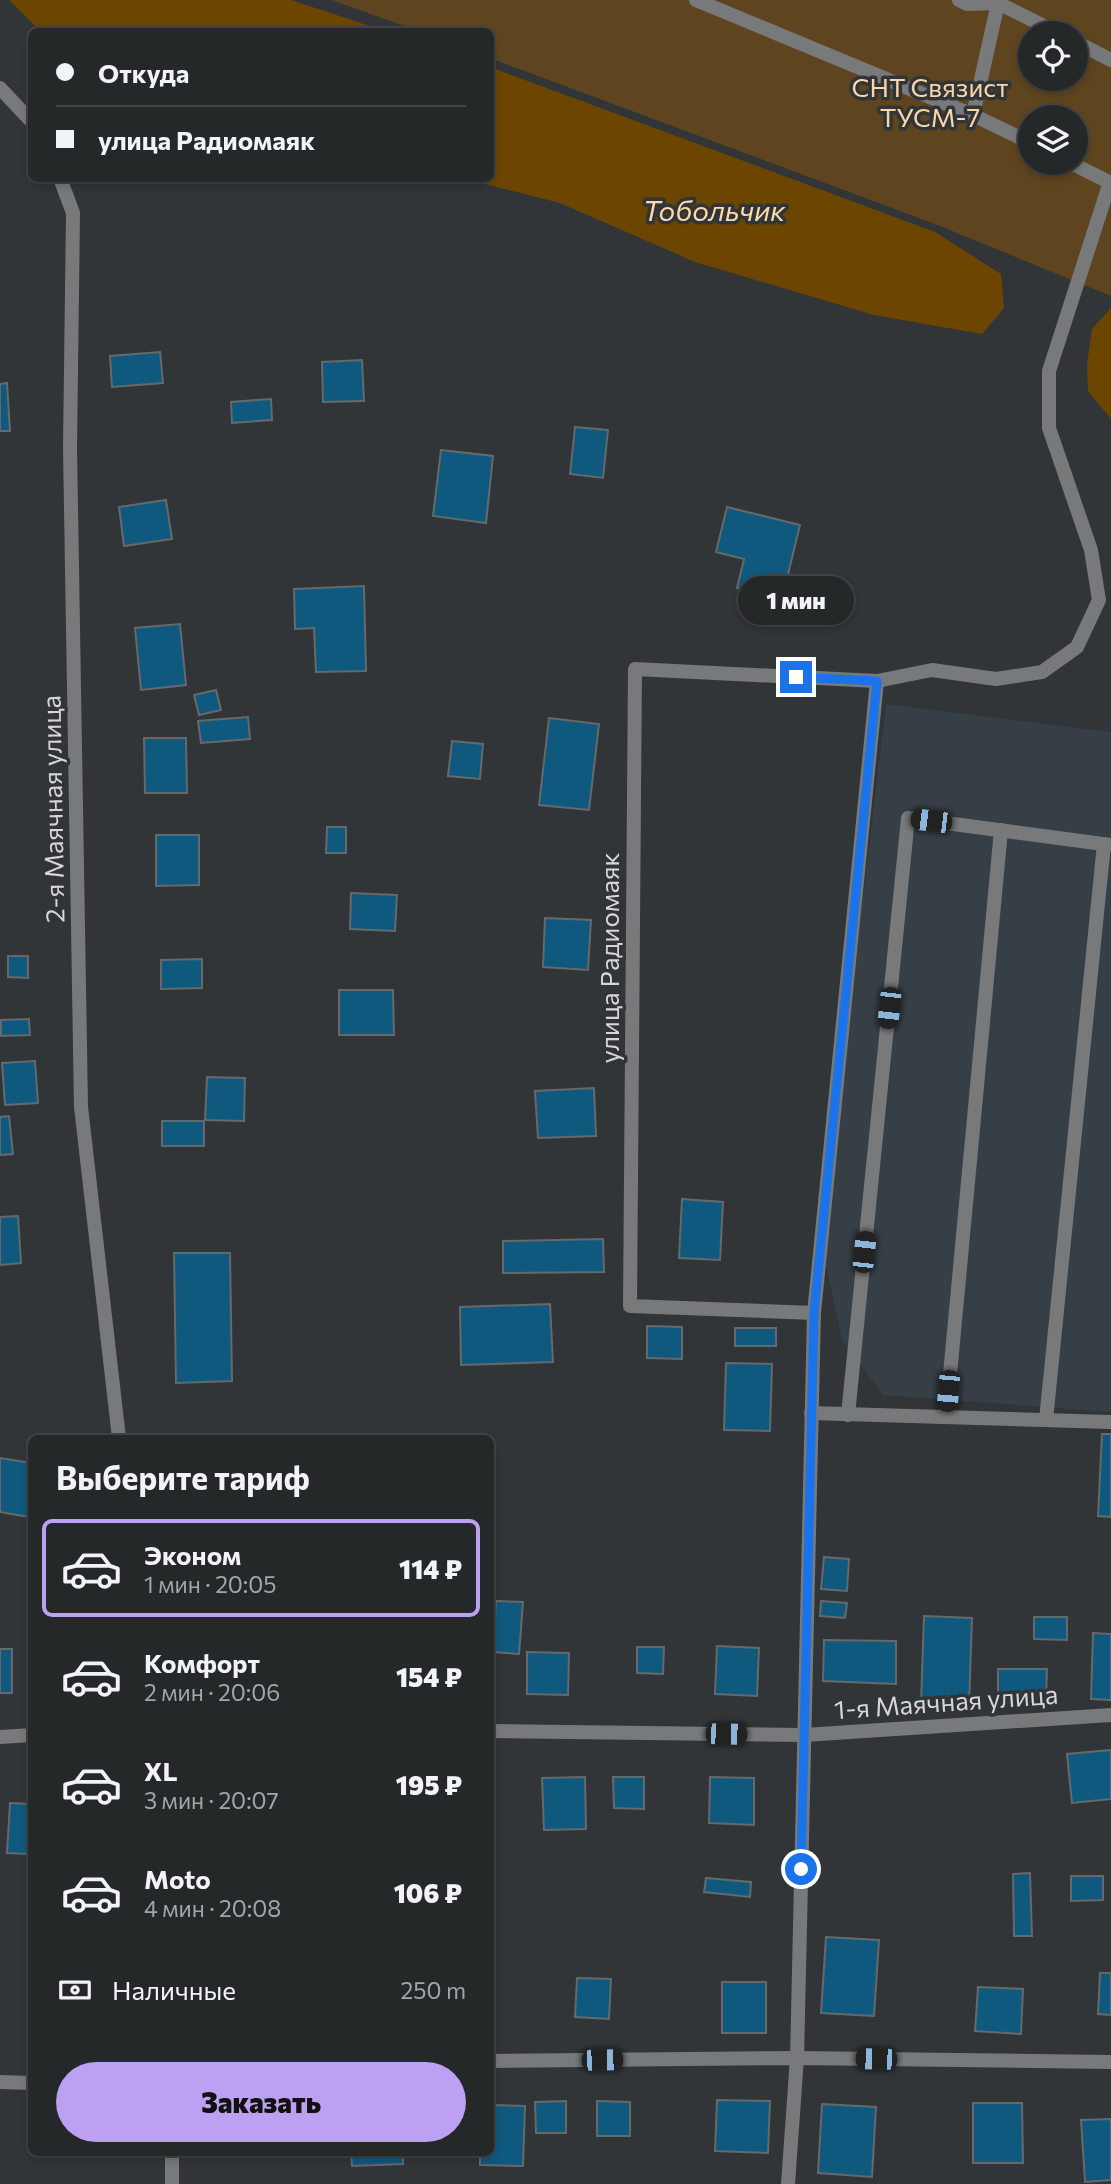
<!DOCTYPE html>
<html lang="ru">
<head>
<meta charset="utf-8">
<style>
  :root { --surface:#252829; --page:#313435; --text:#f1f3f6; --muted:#a3a6a8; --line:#424446; --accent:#bca0f2 }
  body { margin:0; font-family:Commissioner,sans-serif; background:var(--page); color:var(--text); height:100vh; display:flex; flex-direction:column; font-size:26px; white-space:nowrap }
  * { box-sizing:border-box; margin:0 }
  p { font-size:23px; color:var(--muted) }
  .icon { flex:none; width:38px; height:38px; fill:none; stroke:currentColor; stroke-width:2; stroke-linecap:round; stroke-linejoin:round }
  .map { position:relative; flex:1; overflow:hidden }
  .sheet { position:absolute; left:28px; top:1435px; width:466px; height:721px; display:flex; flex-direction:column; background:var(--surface); border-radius:10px; box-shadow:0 4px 10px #0003,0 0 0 2px var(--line) }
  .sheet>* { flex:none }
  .hud { position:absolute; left:28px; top:28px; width:466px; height:154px; border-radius:10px; box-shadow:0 4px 10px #0003,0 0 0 2px var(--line); display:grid; align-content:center; height:154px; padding:0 28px; background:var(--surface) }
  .buttons { position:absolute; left:1018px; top:21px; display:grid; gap:14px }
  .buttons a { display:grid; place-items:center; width:70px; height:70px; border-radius:50%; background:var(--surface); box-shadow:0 4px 10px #0003,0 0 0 2px var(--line); font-size:35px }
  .end { position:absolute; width:32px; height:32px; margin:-16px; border:9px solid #1a73e8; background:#fff; box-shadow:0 0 0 4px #fff }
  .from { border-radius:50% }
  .bubble { position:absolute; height:49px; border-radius:24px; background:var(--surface); box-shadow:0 4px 10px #0003,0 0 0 2px var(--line); font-size:23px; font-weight:800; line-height:49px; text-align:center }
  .car { position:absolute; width:21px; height:42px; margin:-21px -10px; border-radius:9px; box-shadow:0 0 5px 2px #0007; background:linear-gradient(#222 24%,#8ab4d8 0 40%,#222 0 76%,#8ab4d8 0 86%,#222 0) }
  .hud b { display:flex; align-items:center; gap:24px; height:66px; font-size:26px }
  .hud b+b { border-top:2px solid var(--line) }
  .hud i { width:18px; height:18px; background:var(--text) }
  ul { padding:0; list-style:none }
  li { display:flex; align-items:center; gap:21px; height:98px; margin:0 14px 10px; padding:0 14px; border:4px solid transparent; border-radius:10px }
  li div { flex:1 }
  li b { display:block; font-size:26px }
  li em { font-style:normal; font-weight:800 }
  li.on { border-color:var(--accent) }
  li>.icon { width:63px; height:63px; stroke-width:1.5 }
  h2 { padding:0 28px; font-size:32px; line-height:84px }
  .pay { display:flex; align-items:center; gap:18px; height:77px; padding:0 28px; font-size:26px }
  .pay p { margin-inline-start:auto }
  .action { display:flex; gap:14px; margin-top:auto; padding:14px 28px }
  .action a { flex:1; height:80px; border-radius:42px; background:var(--accent); color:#111; font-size:28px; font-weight:800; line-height:80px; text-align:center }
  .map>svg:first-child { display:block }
</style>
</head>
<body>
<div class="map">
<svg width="1111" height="2184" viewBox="0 0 1111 2184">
  <rect width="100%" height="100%" fill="#313537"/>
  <polygon fill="#363f45" points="886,704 1111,732 1111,1412 883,1395 842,1340 822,1246"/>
  <path fill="#5f451f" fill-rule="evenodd" d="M332,0H1111V296L935,224L490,58V32L418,31ZM1031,33H1076V79H1031ZM1031,117H1076V163H1031Z"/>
  <g fill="#6c4600">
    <polygon points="9,0 291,0 385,31 40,31"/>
    <polygon points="490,67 935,232 1001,274 1004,308 982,334 874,315 695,262 560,203 465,179 490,178"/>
    <polygon points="1111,308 1111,419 1088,391 1087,364 1092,329"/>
  </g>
  <g fill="#0f597e" stroke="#65696b" stroke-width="2">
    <polygon points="160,352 163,383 112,387 110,356"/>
    <polygon points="362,360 364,401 323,402 322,362"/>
    <polygon points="7,383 10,431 0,431 0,384"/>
    <polygon points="271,399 272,420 232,423 231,402"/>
    <polygon points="575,427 608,430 603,478 570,474"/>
    <polygon points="441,450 493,456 486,523 433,516"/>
    <polygon points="166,500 172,539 124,546 119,507"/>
    <polygon points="727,507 800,525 782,599 737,588 744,559 716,552"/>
    <polygon points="364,586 366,671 316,672 314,628 295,629 294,589"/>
    <polygon points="180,624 186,685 141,690 135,628"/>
    <polygon points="216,690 221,710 199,715 194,695"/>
    <polygon points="248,717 250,739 201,743 198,721"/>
    <polygon points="549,718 599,724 589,810 539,805"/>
    <polygon points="144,738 186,738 187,793 145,793"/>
    <polygon points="452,741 483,744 480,779 448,776"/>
    <polygon points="327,827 346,827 346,853 326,853"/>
    <polygon points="156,835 199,835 199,885 156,886"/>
    <polygon points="351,893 397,895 395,931 350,929"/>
    <polygon points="545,918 591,920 588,970 543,967"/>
    <polygon points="8,956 28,956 28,978 8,977"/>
    <polygon points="202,959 202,988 161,989 161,960"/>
    <polygon points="339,990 393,990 394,1035 339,1035"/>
    <polygon points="29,1019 30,1035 1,1036 1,1020"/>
    <polygon points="35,1061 38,1103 5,1105 2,1063"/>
    <polygon points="207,1077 245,1078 244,1121 205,1120"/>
    <polygon points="594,1088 596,1136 538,1138 535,1091"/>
    <polygon points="9,1116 13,1154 0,1155 0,1117"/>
    <rect x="162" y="1121" width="42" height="25"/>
    <polygon points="682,1199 723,1202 720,1260 679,1258"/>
    <polygon points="18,1216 21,1263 0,1265 0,1217"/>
    <polygon points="603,1239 604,1272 503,1273 503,1241"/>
    <polygon points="174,1253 230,1253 232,1381 176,1383"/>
    <polygon points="550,1304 553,1362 461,1365 460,1307"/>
    <polygon points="647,1326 682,1327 682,1359 647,1358"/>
    <rect x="735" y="1328" width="41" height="18"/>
    <polygon points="726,1363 772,1364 770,1431 724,1430"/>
    <polygon points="1102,1434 1111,1434 1111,1517 1098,1516"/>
    <polygon points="0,1458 32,1463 32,1498 29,1517 0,1512"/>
    <polygon points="824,1557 849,1559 847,1591 821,1589"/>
    <polygon points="496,1601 523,1602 519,1654 493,1652"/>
    <polygon points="821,1601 847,1603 845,1618 820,1616"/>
    <polygon points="924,1616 972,1618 969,1706 921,1704"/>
    <polygon points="1034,1617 1067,1617 1067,1640 1034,1639"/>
    <polygon points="1093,1633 1111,1634 1111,1700 1091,1699"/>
    <polygon points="824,1640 896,1641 896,1684 823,1681"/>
    <polygon points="717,1646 759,1648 757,1696 715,1694"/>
    <polygon points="637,1647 664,1647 663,1674 637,1673"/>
    <rect x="0" y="1649" width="12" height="44"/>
    <polygon points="527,1652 569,1653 568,1695 527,1694"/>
    <polygon points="998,1669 1047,1669 1046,1700 998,1699"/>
    <polygon points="1111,1750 1111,1799 1072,1803 1067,1754"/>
    <polygon points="585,1777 586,1829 544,1830 542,1778"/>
    <polygon points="613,1777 644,1777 644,1809 614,1808"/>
    <polygon points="710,1777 754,1778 754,1825 709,1823"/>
    <polygon points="10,1803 30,1804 28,1854 7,1853"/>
    <polygon points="1030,1873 1032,1936 1014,1936 1013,1874"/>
    <polygon points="1071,1876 1103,1876 1103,1900 1071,1901"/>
    <polygon points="706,1878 751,1882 750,1897 704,1892"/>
    <polygon points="826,1937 879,1940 874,2016 821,2013"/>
    <polygon points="1100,1973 1111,1973 1111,2015 1098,2014"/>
    <polygon points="577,1978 611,1979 609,2019 575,2017"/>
    <rect x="722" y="1982" width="44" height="51"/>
    <polygon points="978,1987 1023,1989 1021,2034 975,2031"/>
    <polygon points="717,2100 770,2101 768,2153 715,2151"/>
    <polygon points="566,2101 566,2133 536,2133 535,2102"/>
    <polygon points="597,2101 630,2102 630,2136 597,2136"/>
    <polygon points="973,2103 1022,2103 1023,2163 973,2163"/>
    <polygon points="822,2104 876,2107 872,2177 818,2173"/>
    <polygon points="490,2105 525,2106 523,2166 480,2165 480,2152 490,2152"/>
    <polygon points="1111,2119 1111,2180 1085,2182 1081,2120"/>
    <polygon points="351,2152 403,2152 403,2164 352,2166"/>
  </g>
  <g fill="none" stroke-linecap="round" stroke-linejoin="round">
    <g stroke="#78797a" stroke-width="14">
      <polyline points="811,1413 1111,1422"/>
      <polyline points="848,1415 908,818 1111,845"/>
      <polyline points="946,1417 1001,830"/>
      <polyline points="1046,1420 1104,844"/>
    </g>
    <g stroke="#78797a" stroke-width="14">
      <polyline points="696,0 973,115 1031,143"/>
      <polyline points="959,0 967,4 998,3 1058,33"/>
      <polyline points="1076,42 1111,60"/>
      <polyline points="0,88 32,122"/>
      <polyline points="973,115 998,3"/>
      <polyline points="1071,163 1111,183"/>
      <polyline points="60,178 73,213 70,448 81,1107 119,1438"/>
      <polyline points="814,1313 630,1306 635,669 877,681 932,670 996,679 1042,672 1077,647 1099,600 1091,550 1049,428 1049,371 1110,182"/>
      <polyline points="490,1731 804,1735 1111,1715"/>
      <polyline points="0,1737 32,1735"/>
      <polyline points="490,2061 797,2058 1111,2062"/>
      <polyline points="0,2082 32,2083"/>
      <polyline points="172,2184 172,2152"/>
      <polyline points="788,2184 797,2058 814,1313 877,681"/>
    </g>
  </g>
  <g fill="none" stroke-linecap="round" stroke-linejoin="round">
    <polyline stroke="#1a73e8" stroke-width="9" points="796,677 877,681 814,1313 801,1869"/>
  </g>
  <g text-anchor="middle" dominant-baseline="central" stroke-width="7" stroke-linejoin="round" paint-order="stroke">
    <g font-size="26" fill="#f9d6a7" stroke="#313537">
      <text x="930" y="86">СНТ Связист<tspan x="930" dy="30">ТУСМ-7</tspan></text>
    </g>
    <g font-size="26" fill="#d4d6d8" stroke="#313537">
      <text transform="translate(52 809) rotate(-91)">2-я Маячная улица</text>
      <text transform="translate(608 958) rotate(-90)">улица Радиомаяк</text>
      <text transform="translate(946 1701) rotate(-4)">1-я Маячная улица</text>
    </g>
    <g font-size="28" font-style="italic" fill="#fddaab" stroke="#313537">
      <text x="714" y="210">Тобольчик</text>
    </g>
  </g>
</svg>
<div class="buttons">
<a><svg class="icon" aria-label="locate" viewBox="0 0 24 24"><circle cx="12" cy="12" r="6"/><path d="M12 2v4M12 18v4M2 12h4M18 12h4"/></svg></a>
<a><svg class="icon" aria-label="layers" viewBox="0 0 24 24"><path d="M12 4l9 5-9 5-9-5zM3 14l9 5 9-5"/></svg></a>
</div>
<i class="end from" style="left:801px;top:1869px"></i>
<i class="end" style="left:796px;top:677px"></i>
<div class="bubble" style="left:738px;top:576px;width:116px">1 мин</div>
<i class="car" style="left:931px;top:821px;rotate:277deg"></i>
<i class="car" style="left:889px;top:1008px;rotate:186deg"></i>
<i class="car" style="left:864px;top:1252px;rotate:6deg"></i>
<i class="car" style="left:948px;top:1391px;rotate:185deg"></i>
<i class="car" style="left:726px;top:1734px;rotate:91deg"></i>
<i class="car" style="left:876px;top:2059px;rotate:271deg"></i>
<i class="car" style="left:602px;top:2060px;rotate:89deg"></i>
<div class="hud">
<b><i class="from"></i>Откуда</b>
<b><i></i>улица Радиомаяк</b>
</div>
<section class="sheet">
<h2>Выберите тариф</h2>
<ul>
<li class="on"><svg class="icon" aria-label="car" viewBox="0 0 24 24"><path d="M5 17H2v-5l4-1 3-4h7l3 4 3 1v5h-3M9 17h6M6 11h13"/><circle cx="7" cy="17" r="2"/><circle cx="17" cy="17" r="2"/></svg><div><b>Эконом</b><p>1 мин · 20:05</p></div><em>114 ₽</em></li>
<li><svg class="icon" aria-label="car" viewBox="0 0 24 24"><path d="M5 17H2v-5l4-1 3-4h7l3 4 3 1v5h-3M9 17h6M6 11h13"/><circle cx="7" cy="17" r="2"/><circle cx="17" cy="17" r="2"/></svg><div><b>Комфорт</b><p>2 мин · 20:06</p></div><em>154 ₽</em></li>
<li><svg class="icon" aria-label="car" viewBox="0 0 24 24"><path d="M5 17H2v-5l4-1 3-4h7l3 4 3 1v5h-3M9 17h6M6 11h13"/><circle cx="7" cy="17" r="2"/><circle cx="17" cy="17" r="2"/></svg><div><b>XL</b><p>3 мин · 20:07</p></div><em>195 ₽</em></li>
<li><svg class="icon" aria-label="car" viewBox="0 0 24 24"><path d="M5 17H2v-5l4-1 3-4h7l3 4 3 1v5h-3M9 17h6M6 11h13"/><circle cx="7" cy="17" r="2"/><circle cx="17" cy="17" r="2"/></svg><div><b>Moto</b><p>4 мин · 20:08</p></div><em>106 ₽</em></li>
</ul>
<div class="pay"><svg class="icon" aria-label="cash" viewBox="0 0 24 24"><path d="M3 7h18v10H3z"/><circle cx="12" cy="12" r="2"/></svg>Наличные<p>250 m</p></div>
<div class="action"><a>Заказать</a></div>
</section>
</div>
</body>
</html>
